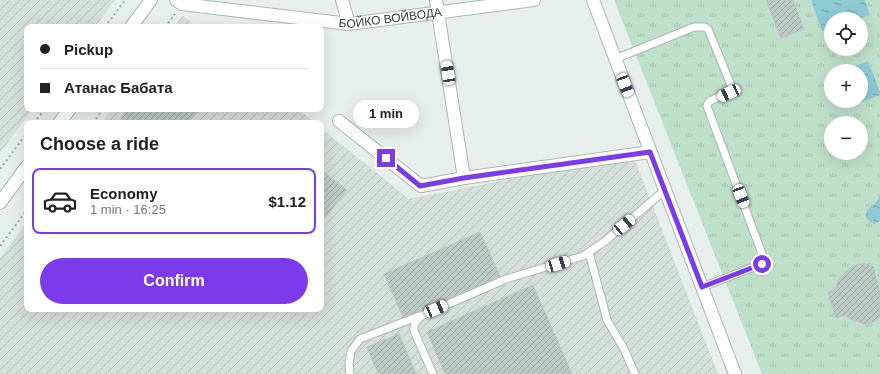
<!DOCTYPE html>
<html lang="en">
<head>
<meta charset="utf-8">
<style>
  :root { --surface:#fff; --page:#f6f6f6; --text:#222; --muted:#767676; --line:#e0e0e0; --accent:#7c3aed }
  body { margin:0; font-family:Arial,sans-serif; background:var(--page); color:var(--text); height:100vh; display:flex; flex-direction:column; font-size:15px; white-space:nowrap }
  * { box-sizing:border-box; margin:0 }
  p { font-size:13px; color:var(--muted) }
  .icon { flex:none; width:22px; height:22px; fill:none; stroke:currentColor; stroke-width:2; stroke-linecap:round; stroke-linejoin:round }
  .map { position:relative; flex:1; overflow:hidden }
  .details { position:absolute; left:24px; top:120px; width:300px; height:192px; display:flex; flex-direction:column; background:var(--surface); border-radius:8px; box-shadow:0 4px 16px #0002 }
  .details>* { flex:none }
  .guide { position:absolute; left:24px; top:24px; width:300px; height:88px; border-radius:8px; box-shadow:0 4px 16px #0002; display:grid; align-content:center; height:88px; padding:0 16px; background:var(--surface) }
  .tools { position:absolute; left:824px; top:12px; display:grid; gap:8px }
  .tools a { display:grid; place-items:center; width:44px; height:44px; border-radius:50%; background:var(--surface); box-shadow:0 4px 16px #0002; font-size:20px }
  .end { position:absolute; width:18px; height:18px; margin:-9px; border:5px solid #7c3aed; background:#fff; box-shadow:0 0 0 2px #fff }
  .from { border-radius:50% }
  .bubble { position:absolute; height:28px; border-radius:14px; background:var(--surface); box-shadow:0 4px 16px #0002; font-size:13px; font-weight:800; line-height:28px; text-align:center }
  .car { position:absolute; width:12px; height:24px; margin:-12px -6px; border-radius:5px; box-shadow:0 0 3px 1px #0007; background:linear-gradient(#fff 24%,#345 0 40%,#fff 0 76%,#345 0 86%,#fff 0) }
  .guide b { display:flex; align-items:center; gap:14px; height:38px; font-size:15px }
  .guide b+b { border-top:1px solid var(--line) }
  .guide i { width:10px; height:10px; background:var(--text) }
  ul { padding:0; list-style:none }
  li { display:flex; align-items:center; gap:12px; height:66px; margin:0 8px 6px; padding:0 8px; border:2px solid var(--line); border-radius:8px }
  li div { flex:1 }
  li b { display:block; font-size:15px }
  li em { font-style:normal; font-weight:800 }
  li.current { border-color:var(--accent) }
  li>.icon { width:36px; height:36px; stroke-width:1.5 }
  h2 { padding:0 16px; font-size:18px; line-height:48px }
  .cta { display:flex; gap:8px; margin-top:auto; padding:8px 16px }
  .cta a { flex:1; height:46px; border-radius:24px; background:var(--accent); color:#fff; font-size:16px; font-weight:800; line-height:46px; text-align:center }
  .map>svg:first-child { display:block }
</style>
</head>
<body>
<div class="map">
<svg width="880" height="374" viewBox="0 0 880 374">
  <defs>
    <pattern id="industrial-furrows" width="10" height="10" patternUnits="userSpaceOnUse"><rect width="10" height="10" fill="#d4dfda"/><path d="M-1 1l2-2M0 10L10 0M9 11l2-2" fill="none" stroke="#b6c1bc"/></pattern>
    <pattern id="park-tufts" width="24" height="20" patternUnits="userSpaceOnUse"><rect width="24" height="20" fill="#bfe0c8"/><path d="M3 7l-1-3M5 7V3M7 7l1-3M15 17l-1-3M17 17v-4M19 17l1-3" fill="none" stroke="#a4c1ad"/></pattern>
    <pattern id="water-ripples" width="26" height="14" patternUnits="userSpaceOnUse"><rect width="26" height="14" fill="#8ec9d4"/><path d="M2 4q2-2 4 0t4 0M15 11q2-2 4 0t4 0" fill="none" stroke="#74a5ad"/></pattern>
    <pattern id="building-hatch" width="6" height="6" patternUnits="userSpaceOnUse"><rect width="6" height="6" fill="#bbcac4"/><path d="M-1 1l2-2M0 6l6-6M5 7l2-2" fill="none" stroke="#98a6a0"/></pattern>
  </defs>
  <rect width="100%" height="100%" fill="#e6efeb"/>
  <g fill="url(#industrial-furrows)">
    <polygon points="0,0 115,0 95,27 27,27 27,109 33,109 0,153"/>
    <polygon points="183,16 197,27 174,27"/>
    <polygon points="112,109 298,109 315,123 102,123"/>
    <polygon points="321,128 409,199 633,155 718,374 0,374 0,258 27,222 27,309 321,309"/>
  </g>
  <path fill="url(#park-tufts)" fill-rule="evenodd" d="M614,0H880V374H762ZM831,19H861V49H831ZM831,71H861V101H831ZM831,123H861V153H831Z"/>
  <g fill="url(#water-ripples)">
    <polygon points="811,0 865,0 870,15 858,19 831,19 831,28 822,31"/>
    <polygon points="868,61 880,92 880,95 846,108 843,101 861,101 861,71 843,71"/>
    <path d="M880,195V221L875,224C871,223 864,219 866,213C867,208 874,205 877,201C878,199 879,197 880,195Z"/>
  </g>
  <g fill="url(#building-hatch)" stroke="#b8c9c2">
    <polygon points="766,0 793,0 804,29 781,38"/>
    <polygon points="128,109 199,109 188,123 118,123"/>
    <polygon points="321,170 347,190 321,223"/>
    <polygon points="480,232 500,276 420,311 403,317 384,274"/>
    <polygon points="858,264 866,264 873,266 880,292 880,318 871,323 864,324 857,321 850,319 845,315 836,318 828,293 836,287 838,280 845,272 852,267"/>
    <polygon points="533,285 572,374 445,374 427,332"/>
    <polygon points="399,334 416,374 378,374 367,347"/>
  </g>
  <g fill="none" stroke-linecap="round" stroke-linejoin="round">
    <defs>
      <g id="lane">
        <polyline points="615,59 694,27 705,27 708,29 731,85 731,91 710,101 708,103 707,106 764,259 762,264 702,287"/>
        <polyline points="589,252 607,320 623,347 635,374"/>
        <polyline points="350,374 349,364 351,351 360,339 419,316"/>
        <path d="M433,374L414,331C413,323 417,320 423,315L506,279L583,256L604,242L665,190"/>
      </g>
      <g id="street">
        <path id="s1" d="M176,0L182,4L349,24L534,0"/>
        <polyline points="342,0 349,24"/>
        <polyline points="436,0 464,178"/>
        <polyline points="339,121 421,186 464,178 650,152"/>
      </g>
      <g id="secondary">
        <polyline points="593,0 735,374"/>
        <polyline points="131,27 151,0"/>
        <polyline points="59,123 70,109"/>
        <polyline points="0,203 27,166"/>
      </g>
    </defs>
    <use href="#lane" stroke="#a8b8b2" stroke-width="9"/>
    <use href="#street" stroke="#a8b8b2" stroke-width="14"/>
    <use href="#secondary" stroke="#a4bbb3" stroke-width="14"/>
    <g stroke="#86b3a5" stroke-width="2" stroke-dasharray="2 3" stroke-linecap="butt">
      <polyline points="105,27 125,0"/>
      <polyline points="165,27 175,14"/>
      <polyline points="34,123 45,109"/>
      <polyline points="93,123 103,109"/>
      <polyline points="0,169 27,133"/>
      <polyline points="0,246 27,210"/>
    </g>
    <use href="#lane" stroke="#fff" stroke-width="7"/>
    <use href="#street" stroke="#fff" stroke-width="12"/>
    <use href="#secondary" stroke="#fff" stroke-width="12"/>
  </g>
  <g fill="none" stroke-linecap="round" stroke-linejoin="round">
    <polyline stroke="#7c3aed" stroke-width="5" points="386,158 420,186 464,178 650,152 702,287 762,264"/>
  </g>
  <g text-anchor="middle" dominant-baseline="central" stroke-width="3" stroke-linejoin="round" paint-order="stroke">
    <g font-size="12" fill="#24423a" stroke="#f7fbf9">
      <text stroke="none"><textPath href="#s1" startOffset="217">БОЙКО ВОЙВОДА</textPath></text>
    </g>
  </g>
</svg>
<div class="tools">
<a><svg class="icon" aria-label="locate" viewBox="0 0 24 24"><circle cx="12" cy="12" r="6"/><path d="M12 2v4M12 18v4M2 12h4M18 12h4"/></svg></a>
<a>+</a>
<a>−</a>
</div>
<i class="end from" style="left:762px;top:264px"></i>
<i class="end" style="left:386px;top:158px"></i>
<div class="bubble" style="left:353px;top:100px;width:66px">1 min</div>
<i class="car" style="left:448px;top:73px;rotate:351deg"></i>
<i class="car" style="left:625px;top:85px;rotate:159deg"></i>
<i class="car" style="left:729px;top:93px;rotate:245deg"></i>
<i class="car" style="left:741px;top:196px;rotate:159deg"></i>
<i class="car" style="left:624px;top:225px;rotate:50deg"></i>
<i class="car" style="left:558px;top:264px;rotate:73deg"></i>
<i class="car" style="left:436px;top:309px;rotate:67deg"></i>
<div class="guide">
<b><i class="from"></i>Pickup</b>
<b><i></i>Атанас Бабата</b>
</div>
<section class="details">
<h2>Choose a ride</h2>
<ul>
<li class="current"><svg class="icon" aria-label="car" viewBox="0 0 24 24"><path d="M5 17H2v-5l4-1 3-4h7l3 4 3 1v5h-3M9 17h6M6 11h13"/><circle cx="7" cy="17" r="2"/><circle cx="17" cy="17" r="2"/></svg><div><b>Economy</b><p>1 min · 16:25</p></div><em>$1.12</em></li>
</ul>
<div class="cta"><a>Confirm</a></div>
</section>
</div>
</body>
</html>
